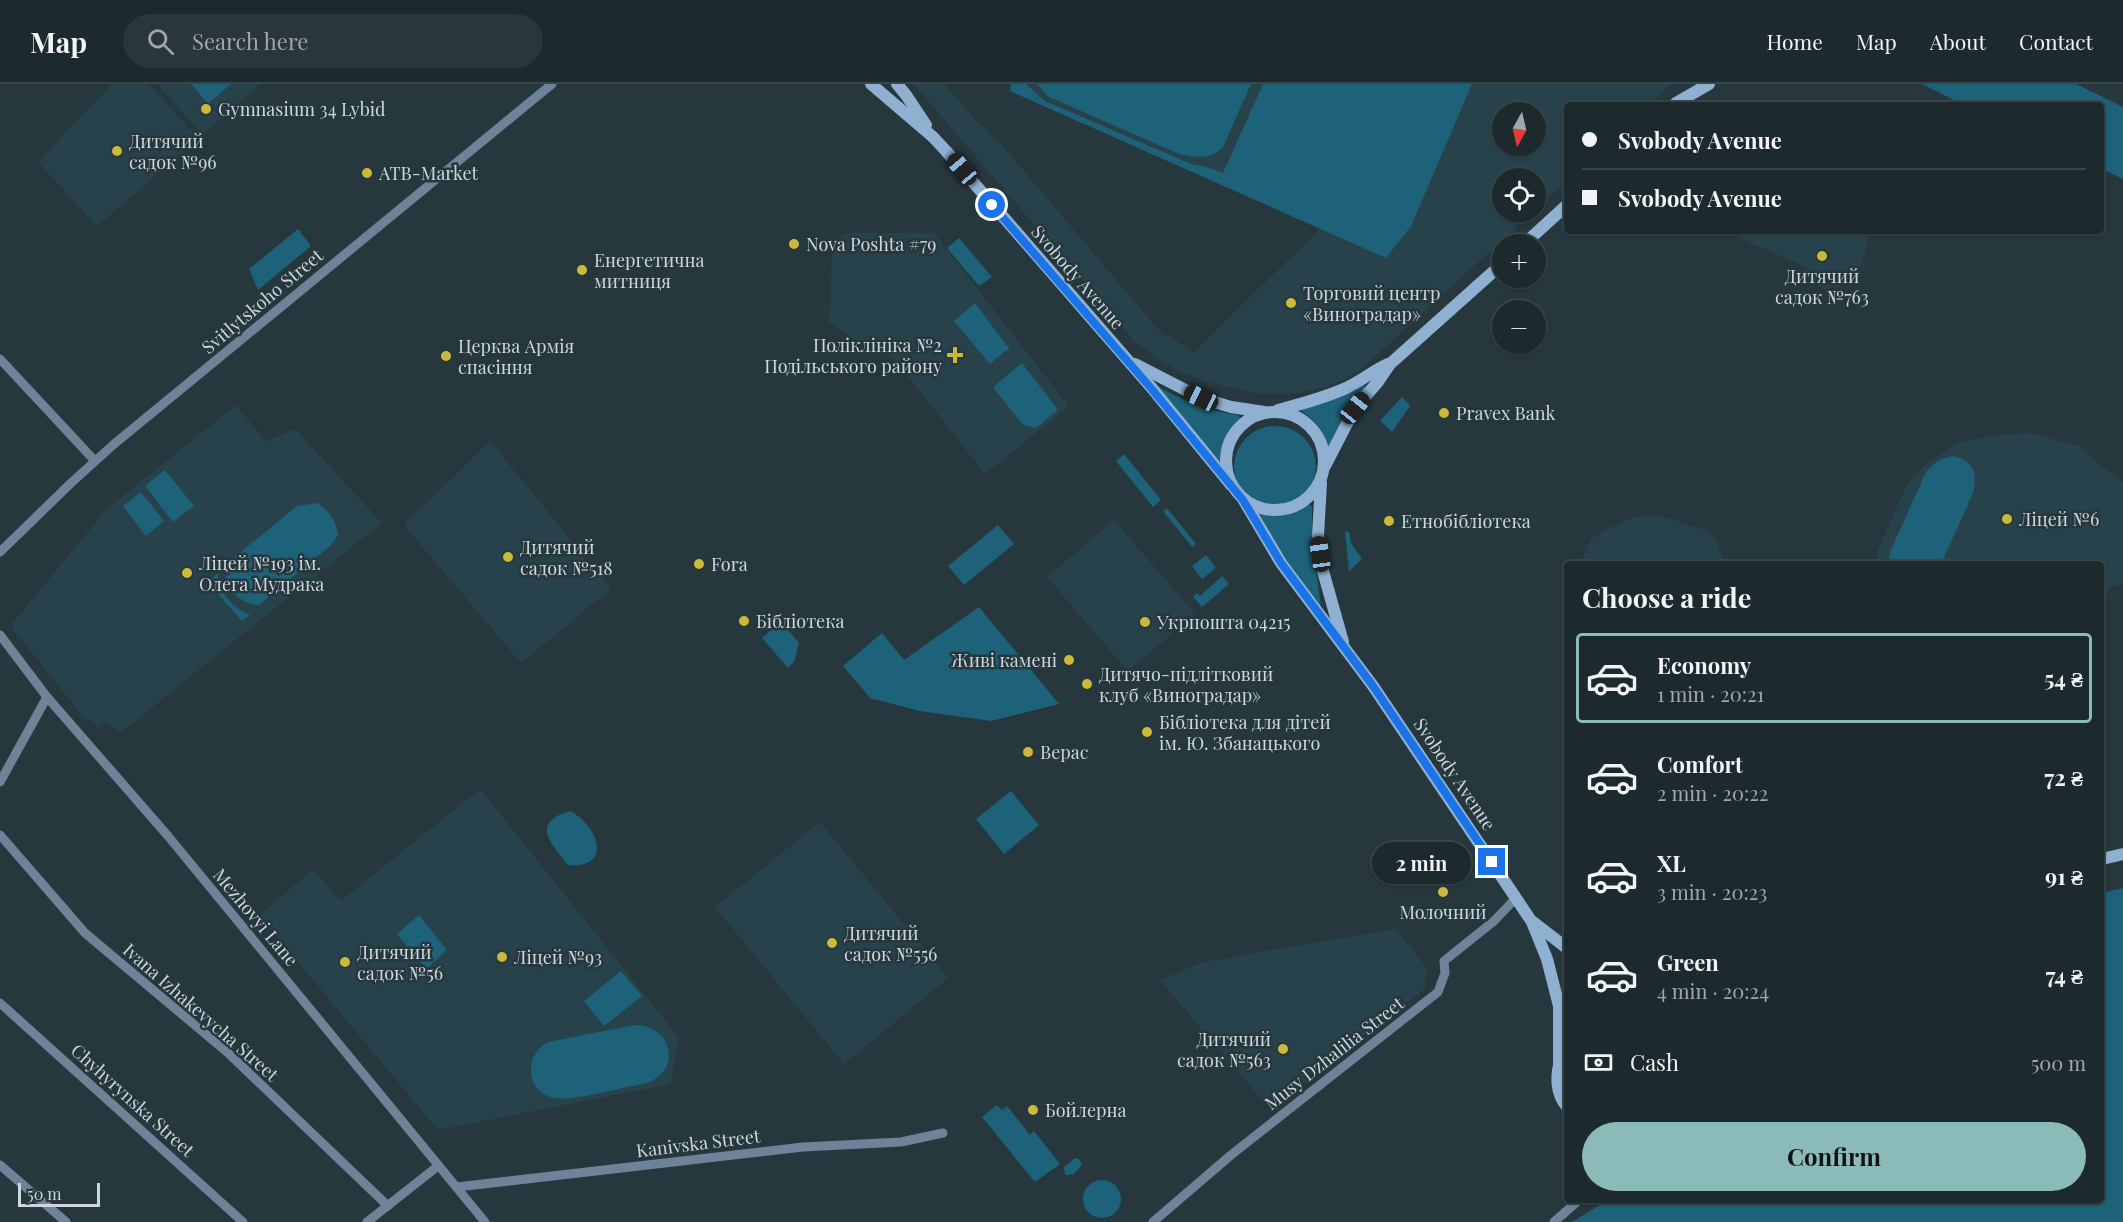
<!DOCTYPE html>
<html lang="en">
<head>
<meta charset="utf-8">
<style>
  :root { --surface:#1c2a2e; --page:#29363a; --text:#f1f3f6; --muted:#a0a7aa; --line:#3a464a; --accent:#8bbbb9 }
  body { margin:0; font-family:"Playfair Display",serif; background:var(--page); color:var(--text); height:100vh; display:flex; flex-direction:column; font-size:22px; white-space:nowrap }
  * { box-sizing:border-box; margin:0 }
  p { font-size:20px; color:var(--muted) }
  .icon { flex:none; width:33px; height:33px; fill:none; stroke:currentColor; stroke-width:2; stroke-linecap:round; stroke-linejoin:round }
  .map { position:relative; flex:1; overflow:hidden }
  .drawer { position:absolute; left:1564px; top:477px; width:540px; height:642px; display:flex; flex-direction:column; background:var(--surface); border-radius:6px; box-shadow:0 2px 4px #0004,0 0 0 2px var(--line) }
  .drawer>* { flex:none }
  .hud { position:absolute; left:1564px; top:18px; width:540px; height:132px; border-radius:6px; box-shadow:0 2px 4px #0004,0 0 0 2px var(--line); display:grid; align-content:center; height:132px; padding:0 18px; background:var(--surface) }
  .needle { width:39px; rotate:188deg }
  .controls { position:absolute; left:1492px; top:18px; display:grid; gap:12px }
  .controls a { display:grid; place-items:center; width:54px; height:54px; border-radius:50%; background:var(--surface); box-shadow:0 2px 4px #0004,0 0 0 2px var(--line); font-size:30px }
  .scale { position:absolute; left:18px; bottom:15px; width:82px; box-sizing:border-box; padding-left:6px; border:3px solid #cdd7dc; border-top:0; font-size:16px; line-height:21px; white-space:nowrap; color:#cdd7dc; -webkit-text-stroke:4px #26383e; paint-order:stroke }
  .end { position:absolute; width:27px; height:27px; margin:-14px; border:8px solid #1a73e8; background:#fff; box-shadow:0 0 0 3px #fff }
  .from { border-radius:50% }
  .bubble { position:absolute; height:42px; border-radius:21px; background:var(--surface); box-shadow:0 2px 4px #0004,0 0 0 2px var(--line); font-size:20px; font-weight:700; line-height:42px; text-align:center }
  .car { position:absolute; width:18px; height:36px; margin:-18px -9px; border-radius:8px; box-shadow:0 0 4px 2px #0007; background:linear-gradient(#222 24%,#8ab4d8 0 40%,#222 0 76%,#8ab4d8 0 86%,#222 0) }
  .hud b { display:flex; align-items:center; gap:21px; height:57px; font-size:22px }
  .hud b+b { border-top:2px solid var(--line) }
  .hud i { width:15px; height:15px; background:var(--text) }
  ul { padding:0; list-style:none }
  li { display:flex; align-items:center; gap:18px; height:90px; margin:0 12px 9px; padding:0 6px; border:3px solid transparent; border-radius:6px }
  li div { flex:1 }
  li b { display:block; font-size:22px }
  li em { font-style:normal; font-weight:700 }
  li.on { border-color:var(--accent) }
  li>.icon { width:54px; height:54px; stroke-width:1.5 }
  h2 { padding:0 18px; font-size:27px; line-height:72px }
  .pay { display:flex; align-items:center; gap:15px; height:66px; padding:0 18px; font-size:22px }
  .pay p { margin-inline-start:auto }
  .primary-button { display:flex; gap:12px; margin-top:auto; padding:12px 18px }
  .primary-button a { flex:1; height:69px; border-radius:36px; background:var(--accent); color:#111; font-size:24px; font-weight:700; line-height:69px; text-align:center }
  header { display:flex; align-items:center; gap:36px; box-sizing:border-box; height:84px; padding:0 30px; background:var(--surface); border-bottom:2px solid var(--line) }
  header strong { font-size:28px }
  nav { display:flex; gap:33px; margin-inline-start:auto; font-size:21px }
  .search { width:420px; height:54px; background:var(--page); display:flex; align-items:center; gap:15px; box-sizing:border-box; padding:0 21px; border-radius:33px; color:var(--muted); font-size:22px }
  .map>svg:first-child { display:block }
</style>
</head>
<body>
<header>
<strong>Map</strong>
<div class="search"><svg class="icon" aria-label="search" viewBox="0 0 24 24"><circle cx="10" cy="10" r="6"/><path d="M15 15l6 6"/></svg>Search here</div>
<nav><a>Home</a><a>Map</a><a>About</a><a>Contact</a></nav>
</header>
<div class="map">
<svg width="2123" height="1138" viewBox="0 0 2123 1138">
  <rect width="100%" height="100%" fill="#26383e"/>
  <g fill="#28424c" fill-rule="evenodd">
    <polygon points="112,0 148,0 199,55 97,142 38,78"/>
    <polygon points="157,0 260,0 203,51"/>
    <path d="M914,0H944L974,34L1002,61L1162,250L1171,253L1193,269L1320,145L1010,7L1011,0H1671L1650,21H1568L1567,96L1536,125V94H1503V128H1533L1359,287L1329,302L1300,309L1261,310L1207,298L1179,287L1158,275L1134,257ZM1503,28H1536V62H1503Z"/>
    <polygon points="1723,147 1870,147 1862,181 1836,205 1832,203 1830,208 1804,196 1808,184"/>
    <polygon points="849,149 934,149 1067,320 1067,324 985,390 893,273 873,269 829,238 833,157"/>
    <polygon points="236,321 266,358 295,345 382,439 120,649 107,637 97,644 90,635 85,635 13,545 12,540 107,425"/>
    <polygon points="2029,349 2079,362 2097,379 2123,398 2123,501 2120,500 2110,503 2102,521 2102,480 1877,480 1877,468 1906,403 1921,384 1947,365 1965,357 1989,352"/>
    <polygon points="490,357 611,505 521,579 404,441"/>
    <polygon points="1660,431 1707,447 1717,458 1724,480 1580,480 1591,455 1602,448 1631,434"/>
    <polygon points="1114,436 1195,530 1128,587 1047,493"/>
    <polygon points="480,705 679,954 670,1000 438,1046 259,831 313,786 341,817"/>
    <polygon points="820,738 948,894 844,980 715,823"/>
    <polygon points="1396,845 1427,884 1424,905 1270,1025 1160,896 1204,878"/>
  </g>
  <g fill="#1d6279">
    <polygon points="191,0 231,0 208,20"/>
    <polygon points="1011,0 1026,0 1045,17 1191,80 1206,83 1223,89 1263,0 1472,0 1411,142 1386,174 1010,7"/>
    <path d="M1037,0H1251L1223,63C1211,76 1194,74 1177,69L1049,13Z"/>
    <polygon points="1922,0 2076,0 2123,23 2123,95 2102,85 2102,21 1964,21"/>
    <polygon points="298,145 311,162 258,206 249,185"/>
    <polygon points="959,154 992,193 979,202 947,164"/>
    <polygon points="975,219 1010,266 1005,267 990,280 954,237"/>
    <polygon points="1022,279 1058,326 1036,344 1023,341 993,303"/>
    <path d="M1152,299C1180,315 1206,327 1238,331L1240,334C1226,346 1223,358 1220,376H1217Z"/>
    <path d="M1362,300L1366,304L1342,335L1328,367C1324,345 1318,339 1300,326L1325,318Z"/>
    <polygon points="1402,313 1410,322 1392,348 1380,337"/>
    <circle cx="1275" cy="383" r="41"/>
    <polygon points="1124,370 1161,416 1153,423 1116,377"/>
    <path d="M1952,372C1973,376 1978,390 1973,409L1941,480H1888L1890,468L1926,388C1934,379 1940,375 1952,372Z"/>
    <polygon points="165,386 194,422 173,438 145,402"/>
    <polygon points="141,408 164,437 146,452 123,422"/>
    <path d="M317,419C330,428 335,435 338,451L330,462L259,521C236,519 217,498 231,476L297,422Z"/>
    <path d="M1309,420L1312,423V455L1321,523L1316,524L1256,429C1275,435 1293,433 1309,420Z"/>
    <polygon points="1167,424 1196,460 1192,463 1163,427"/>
    <polygon points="998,441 1014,460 964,501 948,482"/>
    <polygon points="1345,447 1349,448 1351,459 1362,475 1349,487"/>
    <polygon points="1206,471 1216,484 1202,495 1192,482"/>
    <path d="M217,490C220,510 231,523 250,531L242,537L211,502L209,496Z"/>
    <polygon points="1222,492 1229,500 1202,523 1193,513 1197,509 1200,512"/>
    <polygon points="979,523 1059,620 991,637 920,627 870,614 843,582 882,549 904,576"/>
    <polygon points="781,538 799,559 794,578 788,584 762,554"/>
    <polygon points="1011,707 1039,741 1004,770 976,735"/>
    <path d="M570,727C598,741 614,785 568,781C551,759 530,739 570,727Z"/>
    <polygon points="2123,804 2123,1138 1572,1138 1608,1116 2102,1116 2102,809"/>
    <polygon points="419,831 447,866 426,885 397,850"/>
    <polygon points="621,887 642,912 604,942 584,917"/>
    <path d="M635,941C672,941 683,986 647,999C628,1002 571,1018 555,1014C542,1012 532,1002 531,989C530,976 536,965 548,958Z"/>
    <polygon points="997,1021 1002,1026 1007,1022 1030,1051 1034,1047 1060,1080 1035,1098 982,1033"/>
    <polygon points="1075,1074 1079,1075 1082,1081 1074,1090 1066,1091 1063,1084"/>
    <circle cx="1102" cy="1115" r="19"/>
  </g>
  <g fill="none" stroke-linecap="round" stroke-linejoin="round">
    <g stroke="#6f8398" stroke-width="9">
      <polyline points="0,275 95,377"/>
      <polyline points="0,468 71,399 113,361 552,0"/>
      <polyline points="0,551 47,613 168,752 485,1138"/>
      <polyline points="0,698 47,613"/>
      <polyline points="0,751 85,849 227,968 388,1122"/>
      <polyline points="0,919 243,1138"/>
      <polyline points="0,1081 66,1138"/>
      <polyline points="457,1103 803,1063 901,1058 943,1049"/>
      <polyline points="367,1138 438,1082"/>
      <polyline points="1153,1138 1231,1071 1438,908 1445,889 1444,877 1494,837 1516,814"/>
      <polyline points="1554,1138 1579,1116"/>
    </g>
    <g stroke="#8fb0d0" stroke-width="12">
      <polyline points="871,0 933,53 946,67 1151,303 1231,401"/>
      <polyline points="897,0 906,11 926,41"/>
      <polyline points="1676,19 1709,0"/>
      <polyline points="1524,160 1568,120"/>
      <polyline points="1135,280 1201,314 1231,323 1264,328"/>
      <path d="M1278,326C1301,320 1324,314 1346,304C1361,297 1373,287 1388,280"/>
      <circle cx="1275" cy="377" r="49"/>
      <polyline points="1325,382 1355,324 1377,299 1390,280 1503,179"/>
      <polyline points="1321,399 1318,452 1323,487 1343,558"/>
      <polyline points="1243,415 1281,479 1373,602 1532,838 1547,875 1559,922 1559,979"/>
      <polyline points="2102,775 2123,770"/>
      <polyline points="1533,838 1568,865"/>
      <path d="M1562,973C1555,989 1555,1010 1568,1024"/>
    </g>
  </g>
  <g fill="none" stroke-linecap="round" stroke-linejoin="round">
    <polyline stroke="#1a73e8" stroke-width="8" points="992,121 1150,303 1243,416 1281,479 1373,602 1492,778"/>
  </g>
  <g fill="#cbba39" stroke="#26383e" stroke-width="2">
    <circle cx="206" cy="25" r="6"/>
    <circle cx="117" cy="67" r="6"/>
    <circle cx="367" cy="89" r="6"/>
    <circle cx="794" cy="160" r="6"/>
    <circle cx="1822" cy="172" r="6"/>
    <circle cx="582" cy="186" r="6"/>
    <circle cx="1291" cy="219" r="6"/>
    <path d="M952 262h6v6h6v6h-6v6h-6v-6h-6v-6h6z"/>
    <circle cx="446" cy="272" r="6"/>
    <circle cx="1444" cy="329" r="6"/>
    <circle cx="2007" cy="435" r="6"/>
    <circle cx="1389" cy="437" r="6"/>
    <circle cx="508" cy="473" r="6"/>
    <circle cx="699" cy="480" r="6"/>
    <circle cx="187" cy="489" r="6"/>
    <circle cx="744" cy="537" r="6"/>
    <circle cx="1145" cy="538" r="6"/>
    <circle cx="1069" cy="576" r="6"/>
    <circle cx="1087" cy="600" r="6"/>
    <circle cx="1147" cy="648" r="6"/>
    <circle cx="1028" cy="668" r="6"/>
    <circle cx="1443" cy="808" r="6"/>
    <circle cx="832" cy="859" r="6"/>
    <circle cx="502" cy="873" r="6"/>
    <circle cx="345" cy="878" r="6"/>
    <circle cx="1283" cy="965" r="6"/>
    <circle cx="1033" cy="1026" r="6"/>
  </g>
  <g text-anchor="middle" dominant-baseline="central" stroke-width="5" stroke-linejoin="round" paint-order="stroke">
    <g font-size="18" fill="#cdd7dc" stroke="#26383e" text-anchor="start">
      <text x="218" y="25">Gymnasium 34 Lybid</text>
      <text x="129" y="57">Дитячий<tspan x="129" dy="21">садок №96</tspan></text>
      <text x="379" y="89">ATB-Market</text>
      <text x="806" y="160">Nova Poshta #79</text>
      <text x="594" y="176">Енергетична<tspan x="594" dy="21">митниця</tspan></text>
      <text x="1822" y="192" text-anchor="middle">Дитячий<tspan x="1822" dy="21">садок №763</tspan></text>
      <text x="1303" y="209">Торговий центр<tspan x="1303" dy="21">«Виноградар»</tspan></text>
      <text x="942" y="261" text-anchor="end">Поліклініка №2<tspan x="942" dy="21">Подільського району</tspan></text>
      <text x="458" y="262">Церква Армія<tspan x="458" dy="21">спасіння</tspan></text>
      <text x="1456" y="329">Pravex Bank</text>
      <text x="2019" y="435">Ліцей №6</text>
      <text x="1401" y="437">Етнобібліотека</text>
      <text x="520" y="463">Дитячий<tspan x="520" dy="21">садок №518</tspan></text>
      <text x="199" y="479">Ліцей №193 ім.<tspan x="199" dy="21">Олега Мудрака</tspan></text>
      <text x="711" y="480">Fora</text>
      <text x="756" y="537">Бібліотека</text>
      <text x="1157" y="538">Укрпошта 04215</text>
      <text x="1057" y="576" text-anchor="end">Живі камені</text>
      <text x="1099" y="590">Дитячо-підлітковий<tspan x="1099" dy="21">клуб «Виноградар»</tspan></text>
      <text x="1159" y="638">Бібліотека для дітей<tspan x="1159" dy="21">ім. Ю. Збанацького</tspan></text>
      <text x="1040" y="668">Верас</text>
      <text x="1443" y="828" text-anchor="middle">Молочний</text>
      <text x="844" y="849">Дитячий<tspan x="844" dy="21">садок №556</tspan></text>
      <text x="357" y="868">Дитячий<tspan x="357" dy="21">садок №56</tspan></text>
      <text x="514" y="873">Ліцей №93</text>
      <text x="1271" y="955" text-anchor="end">Дитячий<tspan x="1271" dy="21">садок №563</tspan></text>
      <text x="1045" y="1026">Бойлерна</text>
    </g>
    <g font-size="18" fill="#cdd7dc" stroke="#26383e">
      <text transform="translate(1078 193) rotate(49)">Svobody Avenue</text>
      <text transform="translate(262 217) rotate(-40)">Svitlytskoho Street</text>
      <text transform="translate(1455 690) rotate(56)">Svobody Avenue</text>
      <text transform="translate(256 833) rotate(50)">Mezhovyi Lane</text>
      <text transform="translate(201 928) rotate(41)">Ivana Izhakevycha Street</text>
      <text transform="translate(1334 969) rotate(-38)">Musy Dzhalilia Street</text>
      <text transform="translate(133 1016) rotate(42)">Chyhyrynska Street</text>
      <text transform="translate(698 1059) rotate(-7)">Kanivska Street</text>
    </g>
  </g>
</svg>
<div class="controls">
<a><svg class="needle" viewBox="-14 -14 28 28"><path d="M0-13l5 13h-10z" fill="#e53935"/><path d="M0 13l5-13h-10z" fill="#a0a7aa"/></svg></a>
<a><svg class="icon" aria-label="locate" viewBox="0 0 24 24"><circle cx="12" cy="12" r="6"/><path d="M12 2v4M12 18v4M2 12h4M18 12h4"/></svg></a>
<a>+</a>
<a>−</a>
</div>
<div class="scale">50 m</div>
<i class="end from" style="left:992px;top:121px"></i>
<i class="end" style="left:1492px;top:778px"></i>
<div class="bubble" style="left:1372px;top:758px;width:99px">2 min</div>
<i class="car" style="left:962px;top:85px;rotate:320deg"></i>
<i class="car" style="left:1201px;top:314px;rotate:295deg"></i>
<i class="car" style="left:1355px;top:324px;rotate:39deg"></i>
<i class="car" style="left:1320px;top:470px;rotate:352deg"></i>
<div class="hud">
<b><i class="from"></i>Svobody Avenue</b>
<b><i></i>Svobody Avenue</b>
</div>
<section class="drawer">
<h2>Choose a ride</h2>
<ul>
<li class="on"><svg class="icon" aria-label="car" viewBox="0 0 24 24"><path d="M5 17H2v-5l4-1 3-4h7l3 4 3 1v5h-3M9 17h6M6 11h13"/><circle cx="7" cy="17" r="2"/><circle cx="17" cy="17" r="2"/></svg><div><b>Economy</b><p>1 min · 20:21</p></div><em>54 ₴</em></li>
<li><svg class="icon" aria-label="car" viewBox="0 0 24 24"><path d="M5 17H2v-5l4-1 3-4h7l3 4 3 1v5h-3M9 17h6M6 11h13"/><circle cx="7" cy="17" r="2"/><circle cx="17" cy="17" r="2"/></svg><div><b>Comfort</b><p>2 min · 20:22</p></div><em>72 ₴</em></li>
<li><svg class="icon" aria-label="car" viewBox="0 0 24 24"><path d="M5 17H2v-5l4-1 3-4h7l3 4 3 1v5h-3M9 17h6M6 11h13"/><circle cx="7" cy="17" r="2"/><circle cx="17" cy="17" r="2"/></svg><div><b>XL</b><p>3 min · 20:23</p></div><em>91 ₴</em></li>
<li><svg class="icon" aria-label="car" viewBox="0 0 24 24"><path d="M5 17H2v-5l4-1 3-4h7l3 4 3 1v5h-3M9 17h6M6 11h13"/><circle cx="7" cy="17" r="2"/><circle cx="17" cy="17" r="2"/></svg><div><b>Green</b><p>4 min · 20:24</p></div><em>74 ₴</em></li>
</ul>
<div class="pay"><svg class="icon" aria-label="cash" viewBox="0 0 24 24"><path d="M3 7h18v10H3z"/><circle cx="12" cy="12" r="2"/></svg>Cash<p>500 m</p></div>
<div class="primary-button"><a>Confirm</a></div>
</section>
</div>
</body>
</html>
